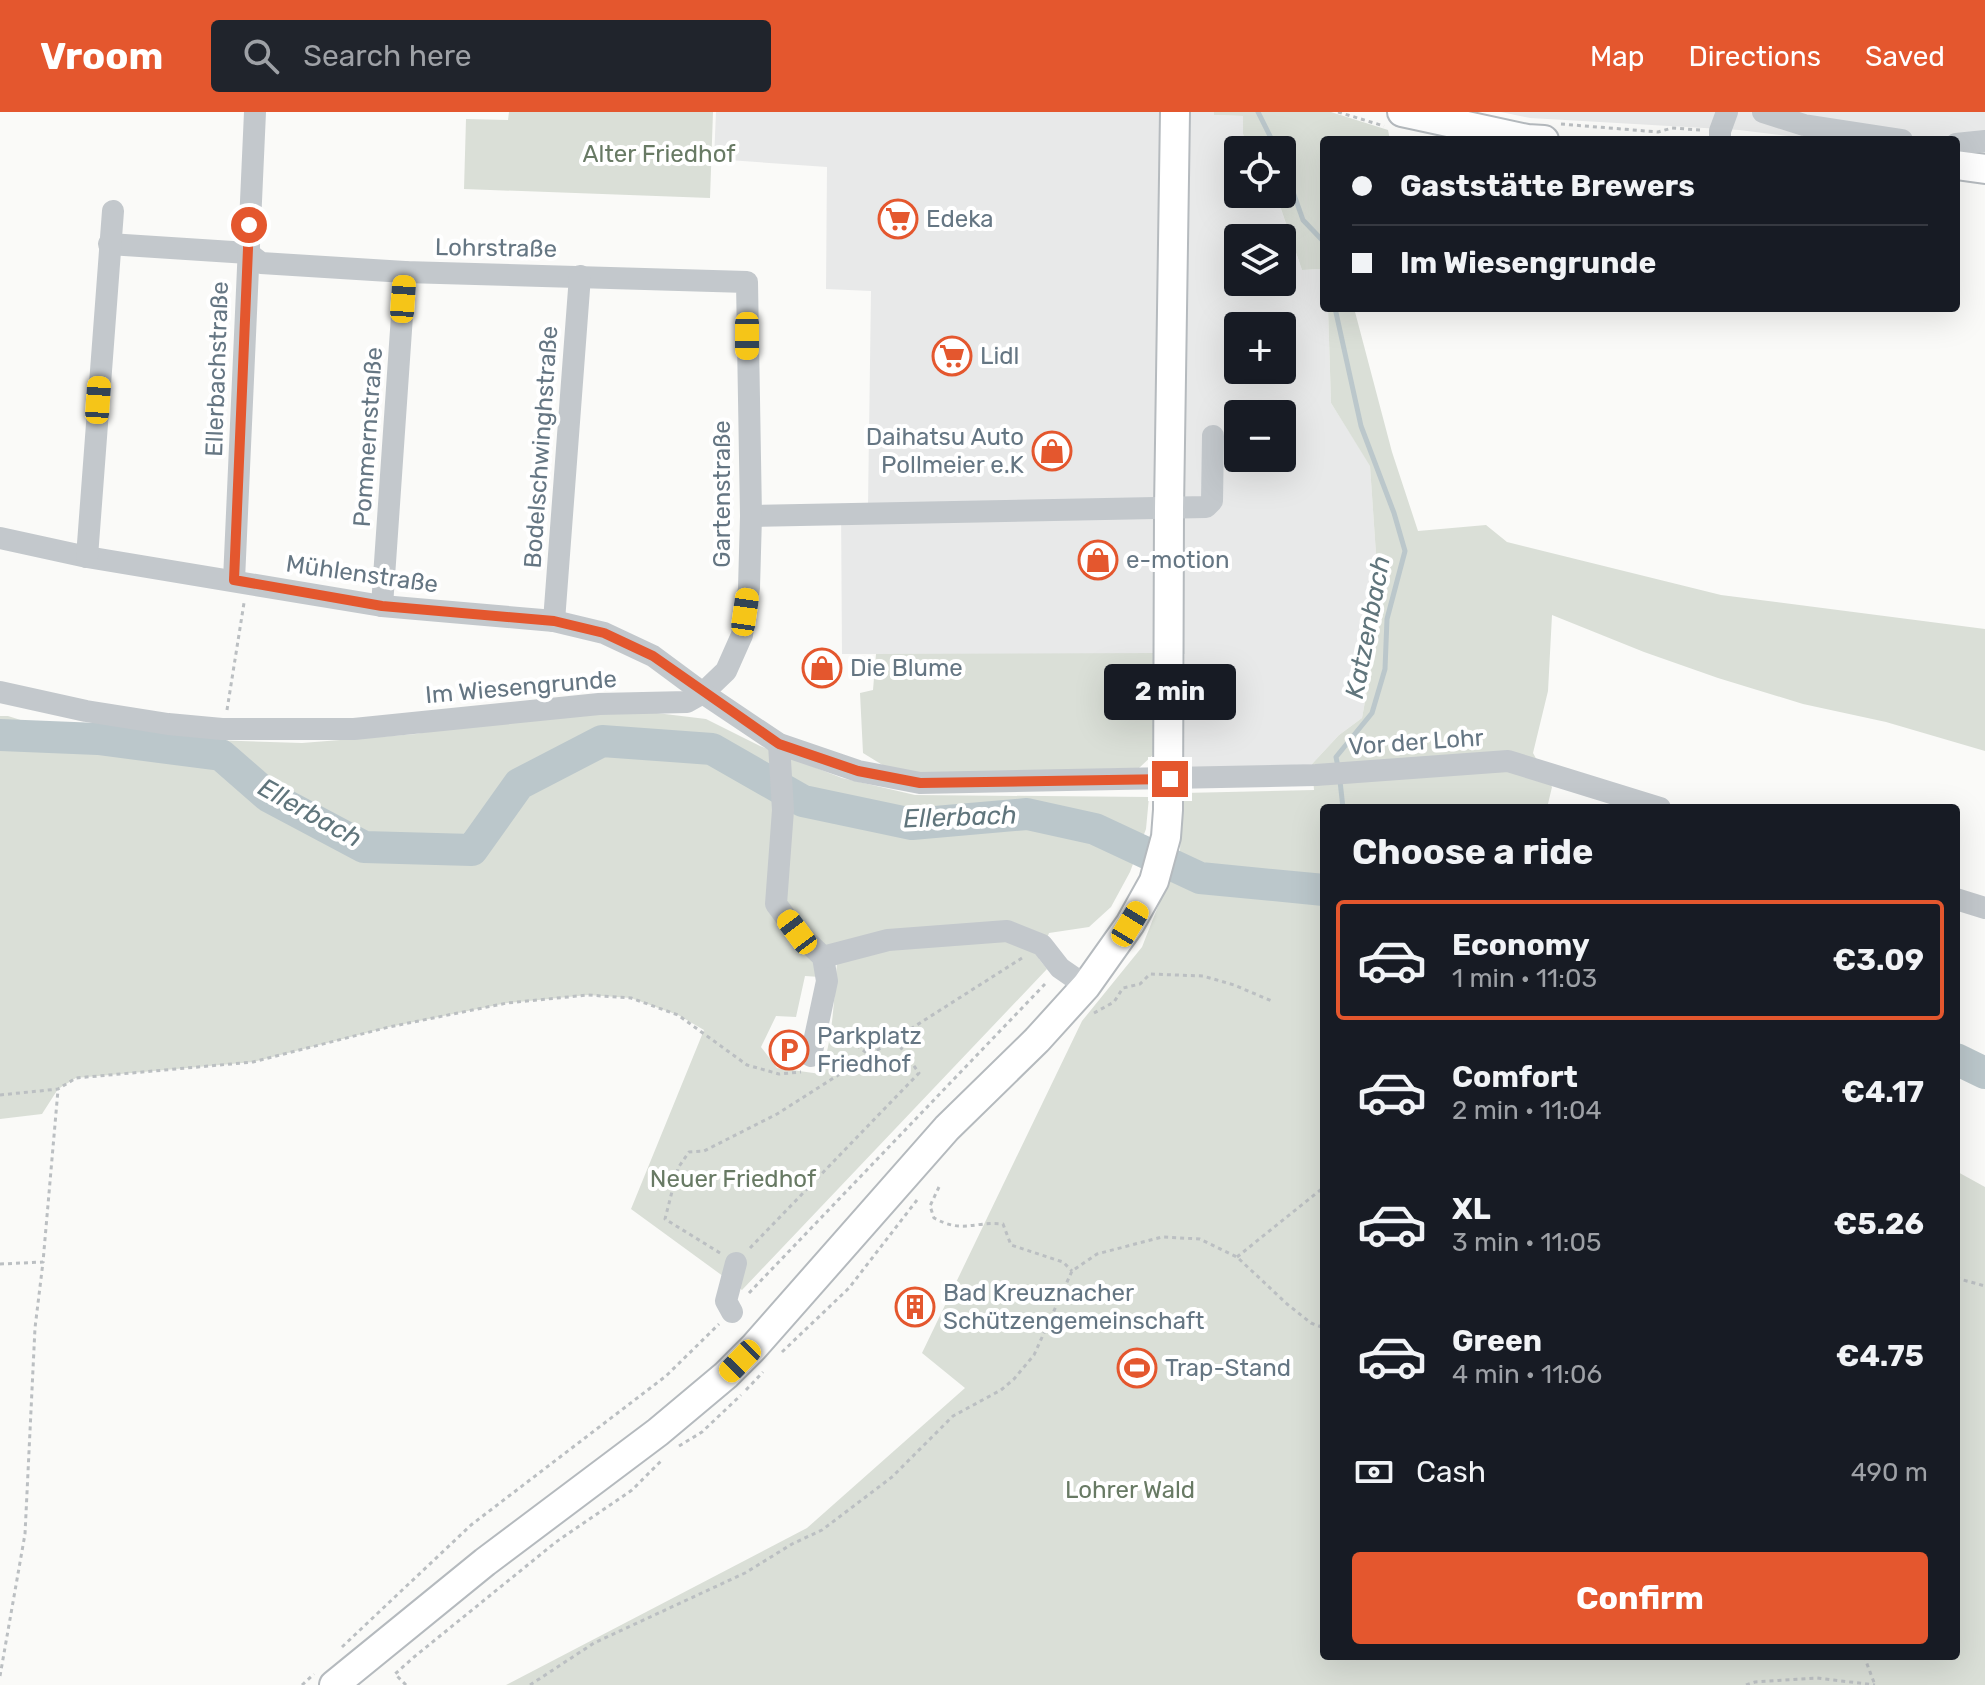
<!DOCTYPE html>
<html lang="en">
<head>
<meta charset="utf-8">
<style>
  :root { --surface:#171b24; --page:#20242c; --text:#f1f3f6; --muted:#9ea1a6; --line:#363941; --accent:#e4572e }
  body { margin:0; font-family:Rubik,sans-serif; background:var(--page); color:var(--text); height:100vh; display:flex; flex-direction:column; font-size:30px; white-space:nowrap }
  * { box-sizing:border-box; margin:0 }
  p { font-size:26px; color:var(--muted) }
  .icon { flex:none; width:44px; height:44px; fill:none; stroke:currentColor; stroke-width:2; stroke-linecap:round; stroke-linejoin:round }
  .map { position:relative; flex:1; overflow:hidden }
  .details { position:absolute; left:1320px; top:692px; width:640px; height:856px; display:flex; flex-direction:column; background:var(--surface); border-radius:8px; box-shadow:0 8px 32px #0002 }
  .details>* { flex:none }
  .banner { position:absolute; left:1320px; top:24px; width:640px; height:176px; border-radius:8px; box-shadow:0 8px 32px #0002; display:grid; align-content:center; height:176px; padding:0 32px; background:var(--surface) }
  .controls { position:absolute; left:1224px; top:24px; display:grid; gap:16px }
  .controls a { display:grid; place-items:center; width:72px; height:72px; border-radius:8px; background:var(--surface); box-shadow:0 8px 32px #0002; font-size:40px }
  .end { position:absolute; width:36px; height:36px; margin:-18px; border:10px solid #e4572e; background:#fff; box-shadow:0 0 0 4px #fff }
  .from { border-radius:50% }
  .bubble { position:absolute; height:56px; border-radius:8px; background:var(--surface); box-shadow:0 8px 32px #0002; font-size:26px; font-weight:700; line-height:56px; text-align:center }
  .car { position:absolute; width:24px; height:48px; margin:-24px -12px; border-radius:10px; box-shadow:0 0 6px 2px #0007; background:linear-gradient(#f5c518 24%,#345 0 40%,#f5c518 0 76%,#345 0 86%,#f5c518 0) }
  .banner b { display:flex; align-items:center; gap:28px; height:76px; font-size:30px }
  .banner b+b { border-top:2px solid var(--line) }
  .banner i { width:20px; height:20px; background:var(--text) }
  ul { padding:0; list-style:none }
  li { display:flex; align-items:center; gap:24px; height:120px; margin:0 16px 12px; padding:0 16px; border:4px solid transparent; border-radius:8px }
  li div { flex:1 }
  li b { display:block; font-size:30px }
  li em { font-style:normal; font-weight:700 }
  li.on { border-color:var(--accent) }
  li>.icon { width:72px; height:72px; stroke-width:1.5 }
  h2 { padding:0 32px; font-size:36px; line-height:96px }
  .pay { display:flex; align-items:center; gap:20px; height:88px; padding:0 32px; font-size:30px }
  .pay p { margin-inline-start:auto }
  .button { display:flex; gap:16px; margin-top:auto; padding:16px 32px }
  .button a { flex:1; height:92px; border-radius:8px; background:var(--accent); color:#fff; font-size:32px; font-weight:700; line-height:92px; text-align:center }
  header { display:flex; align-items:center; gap:48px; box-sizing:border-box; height:112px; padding:0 40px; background:var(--accent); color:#fff }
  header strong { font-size:38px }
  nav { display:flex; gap:44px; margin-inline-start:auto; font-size:28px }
  .search { width:560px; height:72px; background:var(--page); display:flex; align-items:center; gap:20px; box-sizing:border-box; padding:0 28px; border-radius:8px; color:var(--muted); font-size:30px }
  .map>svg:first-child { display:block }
</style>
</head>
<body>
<header>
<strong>Vroom</strong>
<div class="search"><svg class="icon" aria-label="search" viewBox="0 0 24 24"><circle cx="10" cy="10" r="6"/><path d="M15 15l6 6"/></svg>Search here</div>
<nav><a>Map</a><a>Directions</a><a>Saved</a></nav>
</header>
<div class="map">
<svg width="1985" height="1573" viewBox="0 0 1985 1573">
  <rect width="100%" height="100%" fill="#fafaf8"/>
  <g fill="#e8e9e9" fill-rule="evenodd">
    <path d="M716,0H1214V3L1243,4V22L1250,38H1238V82H1273L1281,97L1302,158L1321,157L1324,164V196H1328L1331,291L1370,353L1376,442V492L1371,523V556L1362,606L1339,623L1312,652L1183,658L1185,542H842L841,393H868L871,179L826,177L827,55L714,47ZM1238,126H1282V170H1238ZM1238,214H1282V258H1238ZM1238,302H1282V346H1238Z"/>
    <polygon points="1501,0 1985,0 1985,46 1956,41 1956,28 1821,28 1739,18 1530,6"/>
  </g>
  <g fill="#dadfd7" fill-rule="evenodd">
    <polygon points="509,0 713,0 710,86 464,77 466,7 508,8"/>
    <polygon points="1214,0 1331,0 1388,18 1390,28 1324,28 1324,164 1321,157 1302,158 1281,97 1273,82 1282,82 1282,38 1250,38 1243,22 1243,4 1214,3"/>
    <polygon points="1328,196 1354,196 1392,340 1418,419 1486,413 1507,430 1721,483 1985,517 1985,639 1886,610 1803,592 1718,566 1644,540 1552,503 1548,579 1533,641 1552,675 1547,696 1324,696 1324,1544 1956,1544 1956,1059 1985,1075 1985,1573 506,1573 807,1416 965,1276 922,1241 1082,909 1142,835 1180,738 1183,681 1314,678 1312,652 1339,623 1362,606 1371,556 1371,523 1376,492 1376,442 1370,354 1331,291"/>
    <polygon points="1157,541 1156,640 1139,656 929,662 889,657 863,641 860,581 873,578 876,542"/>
    <path d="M548,596L640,599L706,607L760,634L842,666L915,683L1149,685L1146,717L1130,760L1111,795L1089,815L1049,821L1039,847L1047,857L742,1178L631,1097L704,918L678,903L631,886L588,883L507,891L389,915L253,950L76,966L58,977L42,1002L0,1007V604H8L52,618L148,626L302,631L416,622ZM837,850C834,888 833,925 821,962L777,956L761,935L776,904L796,905L805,864L820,865Z"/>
  </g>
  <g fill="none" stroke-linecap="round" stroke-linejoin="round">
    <g stroke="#bbc7cb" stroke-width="5">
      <polyline points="1258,0 1277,38"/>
      <polyline points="1282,49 1303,108 1324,130"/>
      <polyline points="1335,196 1361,314 1394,401 1405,439 1387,507 1385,557 1372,601 1336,645 1338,655"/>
      <polyline points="1340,669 1343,696"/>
    </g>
    <g stroke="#bbc7cb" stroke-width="32">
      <polyline points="0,623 98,627 221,643 268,684 364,735 472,738 519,672 602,629 712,637 803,689 912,712 1027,702 1095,717 1200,766 1324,778"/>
      <polyline points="1956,947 1985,961"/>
    </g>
    <defs>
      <g id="major">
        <polyline points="1402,0 1527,27 1544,28"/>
        <polyline points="1956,53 1985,57"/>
        <polyline points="334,1573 485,1450 658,1320 726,1263 754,1235 947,1016 1037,928 1086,874 1130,812 1154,769 1166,725 1168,698 1169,397 1175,0"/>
      </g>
    </defs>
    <use href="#major" stroke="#b5babe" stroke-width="32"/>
    <g stroke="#bbbfc2" stroke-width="3" stroke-dasharray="4 4" stroke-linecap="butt">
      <polyline points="1338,0 1384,14"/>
      <polyline points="1561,12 1658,20 1672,16 1700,18"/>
      <polyline points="227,598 244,491"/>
      <polyline points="1094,901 1114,890 1123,876 1140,872 1150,862 1203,864 1234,873 1274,890"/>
      <polyline points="838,918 869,943"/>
      <polyline points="0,983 58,977 76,966 253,950 389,915 507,891 588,883 631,886 678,903 747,953 779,962 801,960"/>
      <path d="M939,1075L930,1094L934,1106C963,1122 973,1109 1003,1112L1011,1133L1063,1150L1072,1159"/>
      <polyline points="750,1136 919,961 894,926"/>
      <polyline points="720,1141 665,1107 678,1056 689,1040 704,1039 777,1002 1022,846"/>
      <polyline points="1237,1145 1324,1075"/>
      <polyline points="0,1152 43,1150 58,978"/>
      <polyline points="1956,1166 1985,1174"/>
      <polyline points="749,1181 1045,872"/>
      <polyline points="782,1240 849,1176 917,1088"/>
      <polyline points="746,1278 763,1260"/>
      <polyline points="679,1334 702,1320 741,1283"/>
      <polyline points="342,1535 471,1413 666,1264 719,1212"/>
      <polyline points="1864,1544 1875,1573"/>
      <polyline points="0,1564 25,1422 35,1216 43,1150"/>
      <polyline points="302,1573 314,1562"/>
      <polyline points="406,1573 395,1562 414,1545 556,1430 632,1378 661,1349"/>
      <polyline points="530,1573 594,1531 745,1461 792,1432 822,1418 892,1365 953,1304 1001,1278 1014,1267 1034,1243 1072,1159 1097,1142 1162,1125 1200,1127 1237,1145 1287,1192 1311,1211 1324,1216"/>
      <polyline points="1746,1573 1755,1570 1817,1566 1875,1573"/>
    </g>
    <g stroke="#c3c8cc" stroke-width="22">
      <polyline points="1763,0 1804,13 1902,28"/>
      <polyline points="1720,28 1720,19 1727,0"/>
      <polyline points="1956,32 1985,29"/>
      <polyline points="751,404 1206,395 1212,389 1213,324"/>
      <polyline points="0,426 87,445 382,494 554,509 604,521 653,544 703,581 726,559 742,523 749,476 751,404 747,170 405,160 261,151 248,141 109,132"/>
      <polyline points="87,445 113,99"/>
      <polyline points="234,468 255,0"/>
      <polyline points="382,494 405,160"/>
      <polyline points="554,509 580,164"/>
      <polyline points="0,580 86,599 168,612 222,617 354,617 599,592 687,590 703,581 779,632 858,659 920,671 1316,663 1508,649 1660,696"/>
      <polyline points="779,632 783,698 776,792 797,820 823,845 827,869 811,944"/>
      <polyline points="1956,787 1985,796"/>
      <polyline points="823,845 888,828 1007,819 1042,833 1060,856 1086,874"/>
      <polyline points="732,1200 726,1189 736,1151"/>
    </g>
    <use href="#major" stroke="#fff" stroke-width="28"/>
  </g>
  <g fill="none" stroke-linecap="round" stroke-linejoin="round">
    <polyline stroke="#e4572e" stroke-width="10" points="249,113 234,468 382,494 554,509 604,521 653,544 779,632 858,659 920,671 1170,667"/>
  </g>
  <defs>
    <symbol id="supermarket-ring" viewBox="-11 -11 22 22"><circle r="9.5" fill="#fff" stroke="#e4572e" stroke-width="1.5"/><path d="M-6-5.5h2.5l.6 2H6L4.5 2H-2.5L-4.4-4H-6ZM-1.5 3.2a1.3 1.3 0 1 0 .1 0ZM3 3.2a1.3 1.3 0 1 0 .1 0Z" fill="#e4572e"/></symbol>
    <symbol id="shop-ring" viewBox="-11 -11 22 22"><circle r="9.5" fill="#fff" stroke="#e4572e" stroke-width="1.5"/><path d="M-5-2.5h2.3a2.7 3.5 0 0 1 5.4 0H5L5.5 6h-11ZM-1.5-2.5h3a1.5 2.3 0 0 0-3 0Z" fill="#e4572e"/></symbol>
    <symbol id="parking-ring" viewBox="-11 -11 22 22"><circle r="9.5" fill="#fff" stroke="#e4572e" stroke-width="1.5"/><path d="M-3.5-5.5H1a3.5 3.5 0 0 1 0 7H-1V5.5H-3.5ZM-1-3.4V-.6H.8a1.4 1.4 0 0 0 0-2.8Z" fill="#e4572e"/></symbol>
    <symbol id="building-ring" viewBox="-11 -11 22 22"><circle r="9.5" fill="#fff" stroke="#e4572e" stroke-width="1.5"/><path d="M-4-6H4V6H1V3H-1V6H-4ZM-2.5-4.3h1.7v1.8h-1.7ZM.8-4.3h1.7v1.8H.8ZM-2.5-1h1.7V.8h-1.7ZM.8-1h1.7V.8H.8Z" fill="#e4572e"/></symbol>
    <symbol id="stadium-ring" viewBox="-11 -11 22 22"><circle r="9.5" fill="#fff" stroke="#e4572e" stroke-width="1.5"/><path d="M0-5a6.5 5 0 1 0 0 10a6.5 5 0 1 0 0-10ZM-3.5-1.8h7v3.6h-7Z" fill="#e4572e"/></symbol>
  </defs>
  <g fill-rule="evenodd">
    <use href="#supermarket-ring" x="876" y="85" width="44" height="44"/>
    <use href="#supermarket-ring" x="930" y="222" width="44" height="44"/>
    <use href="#shop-ring" x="1030" y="317" width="44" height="44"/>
    <use href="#shop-ring" x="1076" y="426" width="44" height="44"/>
    <use href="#shop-ring" x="800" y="534" width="44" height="44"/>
    <use href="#parking-ring" x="767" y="916" width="44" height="44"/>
    <use href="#building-ring" x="893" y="1173" width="44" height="44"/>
    <use href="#stadium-ring" x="1115" y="1234" width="44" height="44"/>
  </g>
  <g text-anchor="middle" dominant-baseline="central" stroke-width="8" stroke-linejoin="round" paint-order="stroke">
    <g font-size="24" fill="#687a64" stroke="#fff">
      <text x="659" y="42">Alter Friedhof</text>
      <text x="733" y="1067">Neuer Friedhof</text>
      <text x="1130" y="1378">Lohrer Wald</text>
    </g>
    <g font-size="24" fill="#657683" stroke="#fff" text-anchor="start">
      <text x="926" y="107">Edeka</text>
      <text x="980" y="244">Lidl</text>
      <text x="1024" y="325" text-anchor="end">Daihatsu Auto<tspan x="1024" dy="28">Pollmeier e.K</tspan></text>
      <text x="1126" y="448">e-motion</text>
      <text x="850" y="556">Die Blume</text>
      <text x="817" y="924">Parkplatz<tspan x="817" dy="28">Friedhof</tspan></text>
      <text x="943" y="1181">Bad Kreuznacher<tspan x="943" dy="28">Schützengemeinschaft</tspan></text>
      <text x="1165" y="1256">Trap-Stand</text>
    </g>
    <g font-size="24" fill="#657683" stroke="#fff">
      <text transform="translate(496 136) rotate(1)">Lohrstraße</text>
      <text transform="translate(217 257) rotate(-88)">Ellerbachstraße</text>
      <text transform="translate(368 325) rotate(-86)">Pommernstraße</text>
      <text transform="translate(541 335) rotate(-86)">Bodelschwinghstraße</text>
      <text transform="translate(722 382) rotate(-90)">Gartenstraße</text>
      <text transform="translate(362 462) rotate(8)">Mühlenstraße</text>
      <text transform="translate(521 575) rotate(-5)">Im Wiesengrunde</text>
      <text transform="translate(1416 630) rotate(-4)">Vor der Lohr</text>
    </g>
    <g font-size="26" font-style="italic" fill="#60757c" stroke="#fff">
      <text transform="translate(1368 515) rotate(-79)">Katzenbach</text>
      <text transform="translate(310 701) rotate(29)">Ellerbach</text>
      <text transform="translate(960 705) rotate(-2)">Ellerbach</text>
    </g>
  </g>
</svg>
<div class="controls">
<a><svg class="icon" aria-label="locate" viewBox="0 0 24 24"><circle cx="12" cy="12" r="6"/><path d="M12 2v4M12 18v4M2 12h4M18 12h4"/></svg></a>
<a><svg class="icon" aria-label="layers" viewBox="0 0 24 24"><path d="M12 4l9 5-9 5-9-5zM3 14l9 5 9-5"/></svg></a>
<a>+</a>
<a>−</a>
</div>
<i class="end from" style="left:249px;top:113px"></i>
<i class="end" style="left:1170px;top:667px"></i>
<div class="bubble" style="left:1104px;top:552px;width:132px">2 min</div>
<i class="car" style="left:403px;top:187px;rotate:4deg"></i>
<i class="car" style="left:747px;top:224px;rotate:180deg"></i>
<i class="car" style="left:98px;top:288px;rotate:4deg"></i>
<i class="car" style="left:745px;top:500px;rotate:8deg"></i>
<i class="car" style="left:1130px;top:812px;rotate:31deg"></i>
<i class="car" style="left:797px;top:820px;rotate:323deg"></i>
<i class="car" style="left:740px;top:1249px;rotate:224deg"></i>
<div class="banner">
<b><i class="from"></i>Gaststätte Brewers</b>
<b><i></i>Im Wiesengrunde</b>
</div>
<section class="details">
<h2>Choose a ride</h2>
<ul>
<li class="on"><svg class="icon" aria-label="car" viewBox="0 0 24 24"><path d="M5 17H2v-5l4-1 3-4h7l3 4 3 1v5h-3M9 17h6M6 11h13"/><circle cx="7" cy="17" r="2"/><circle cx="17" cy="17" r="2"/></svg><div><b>Economy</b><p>1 min · 11:03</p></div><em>€3.09</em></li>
<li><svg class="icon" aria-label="car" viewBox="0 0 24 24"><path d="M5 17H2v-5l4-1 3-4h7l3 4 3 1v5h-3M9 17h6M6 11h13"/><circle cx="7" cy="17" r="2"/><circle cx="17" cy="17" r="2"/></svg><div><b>Comfort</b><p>2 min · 11:04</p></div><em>€4.17</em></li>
<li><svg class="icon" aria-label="car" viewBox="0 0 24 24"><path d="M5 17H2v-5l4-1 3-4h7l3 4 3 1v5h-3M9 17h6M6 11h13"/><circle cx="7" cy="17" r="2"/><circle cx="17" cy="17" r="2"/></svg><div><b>XL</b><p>3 min · 11:05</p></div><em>€5.26</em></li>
<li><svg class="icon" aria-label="car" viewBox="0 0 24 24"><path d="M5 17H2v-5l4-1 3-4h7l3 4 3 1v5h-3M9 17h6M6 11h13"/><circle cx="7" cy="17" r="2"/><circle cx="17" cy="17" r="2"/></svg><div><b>Green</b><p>4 min · 11:06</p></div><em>€4.75</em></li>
</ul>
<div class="pay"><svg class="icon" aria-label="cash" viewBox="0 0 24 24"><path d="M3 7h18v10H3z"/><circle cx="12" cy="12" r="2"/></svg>Cash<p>490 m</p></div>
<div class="button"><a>Confirm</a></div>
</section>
</div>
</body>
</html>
